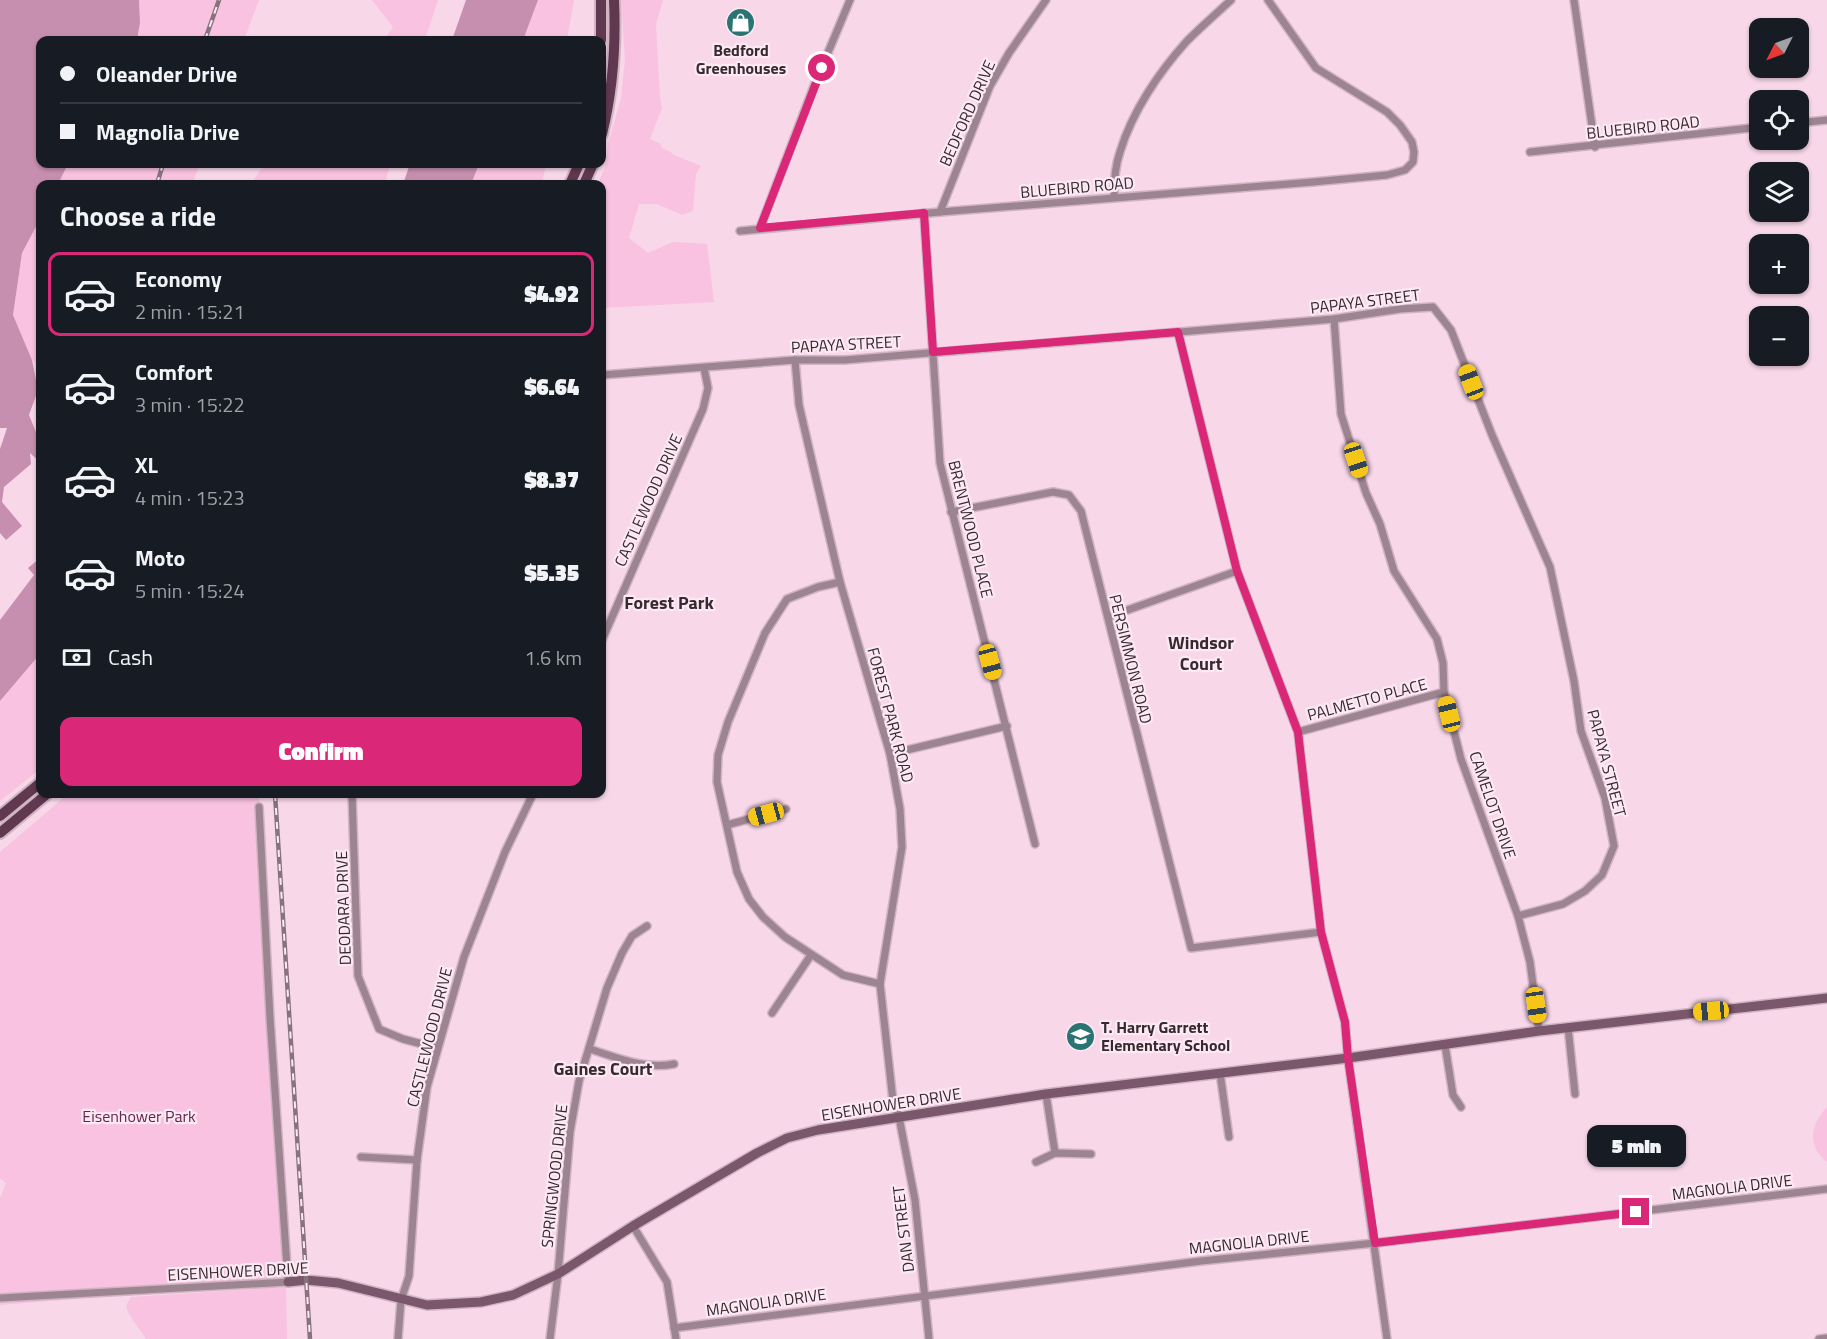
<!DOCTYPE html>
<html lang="en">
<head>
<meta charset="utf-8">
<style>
  :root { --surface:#171b24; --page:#20242c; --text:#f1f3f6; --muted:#9ea1a6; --line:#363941; --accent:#db2777 }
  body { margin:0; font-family:"Titillium Web",sans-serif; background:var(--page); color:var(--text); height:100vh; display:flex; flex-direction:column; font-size:22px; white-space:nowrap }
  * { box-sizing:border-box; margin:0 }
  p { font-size:20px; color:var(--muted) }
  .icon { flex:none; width:33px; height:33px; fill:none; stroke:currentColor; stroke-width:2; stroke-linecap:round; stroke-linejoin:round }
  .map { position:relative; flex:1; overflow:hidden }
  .side { position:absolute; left:36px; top:180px; width:570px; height:618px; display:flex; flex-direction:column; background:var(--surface); border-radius:12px; box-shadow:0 2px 4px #0004 }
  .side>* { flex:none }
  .top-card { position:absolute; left:36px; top:36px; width:570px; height:132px; border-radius:12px; box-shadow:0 2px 4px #0004; display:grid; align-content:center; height:132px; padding:0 24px; background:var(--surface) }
  .needle { width:39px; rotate:228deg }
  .tools { position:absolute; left:1749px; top:18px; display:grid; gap:12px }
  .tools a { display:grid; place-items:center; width:60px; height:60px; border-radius:12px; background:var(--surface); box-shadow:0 2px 4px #0004; font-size:30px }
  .end { position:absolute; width:27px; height:27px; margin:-14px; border:8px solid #db2777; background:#fff; box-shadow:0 0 0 3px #fff }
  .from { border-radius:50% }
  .bubble { position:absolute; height:42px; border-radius:12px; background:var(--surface); box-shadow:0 2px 4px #0004; font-size:20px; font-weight:800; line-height:42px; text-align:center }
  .car { position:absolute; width:18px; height:36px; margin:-18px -9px; border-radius:8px; box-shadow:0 0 4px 2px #0007; background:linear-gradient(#f5c518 24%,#345 0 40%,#f5c518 0 76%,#345 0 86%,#f5c518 0) }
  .top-card b { display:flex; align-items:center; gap:21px; height:57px; font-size:22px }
  .top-card b+b { border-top:2px solid var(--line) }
  .top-card i { width:15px; height:15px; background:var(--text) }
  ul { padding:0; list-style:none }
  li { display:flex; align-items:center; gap:18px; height:84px; margin:0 12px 9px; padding:0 12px; border:3px solid transparent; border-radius:12px }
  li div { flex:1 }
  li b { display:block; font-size:22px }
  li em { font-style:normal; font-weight:800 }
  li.on { border-color:var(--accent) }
  li>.icon { width:54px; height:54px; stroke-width:1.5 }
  h2 { padding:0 24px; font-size:27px; line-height:72px }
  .pay { display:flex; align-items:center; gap:15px; height:66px; padding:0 24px; font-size:22px }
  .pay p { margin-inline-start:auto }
  .action { display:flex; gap:12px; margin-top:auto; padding:12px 24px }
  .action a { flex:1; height:69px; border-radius:12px; background:var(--accent); color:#fff; font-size:24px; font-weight:800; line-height:69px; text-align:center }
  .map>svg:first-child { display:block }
</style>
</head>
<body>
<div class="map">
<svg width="1827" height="1339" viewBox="0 0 1827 1339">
  <rect width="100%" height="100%" fill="#f8d7e9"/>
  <g fill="#f8c2e0">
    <polygon points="139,0 259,0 244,40 137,40 140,23"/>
    <polygon points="372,0 438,0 425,40 384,40 393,27"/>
    <polygon points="537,0 574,0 567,40 522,40"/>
    <polygon points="621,0 663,0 656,24 660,98 662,108 650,139 661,144 662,148 669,151 674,155 701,166 696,174 693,211 682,215 657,204 639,204 629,238 648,253 673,242 707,244 714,302 602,308 602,184 598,184 605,167 608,144 621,99 625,60"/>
    <polygon points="68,164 200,164 192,184 58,184"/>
    <polygon points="267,164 390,164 385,184 251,184 261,169"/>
    <polygon points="478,164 546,164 542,184 471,184"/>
    <polygon points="40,219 40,367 32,360 13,315 22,253"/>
    <polygon points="40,654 40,769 0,801 0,701"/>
    <polygon points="68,794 259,794 288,1282 0,1305 0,1198 6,1183 0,1178 0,852"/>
    <path d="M1827,1107V1162C1807,1146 1810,1125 1827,1107Z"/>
    <path d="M286,1287L287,1339H146C140,1328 129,1318 126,1306L131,1297Z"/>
  </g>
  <g fill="#c78faf">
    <polygon points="0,0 139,0 140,23 137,40 40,40 40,164 68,164 58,184 40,184 40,219 22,253 13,315 32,360 38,390 29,415 40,442 40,462 30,453 31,464 4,487 2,502 22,526 6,540 0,533 0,449 7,428 0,428"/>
    <polygon points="466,0 538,0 523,40 452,40"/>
    <polygon points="410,164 479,164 471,184 403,184"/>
    <polygon points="40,558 40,654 0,701 0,620 34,575 28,568"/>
  </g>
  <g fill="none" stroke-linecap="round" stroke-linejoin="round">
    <defs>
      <g id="street">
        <polyline points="1574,0 1595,147"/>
        <polyline points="1798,123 1827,120"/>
        <polyline points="1530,152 1760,127"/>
        <path d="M1114,197C1114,182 1115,166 1120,152C1132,112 1159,72 1187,41C1201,27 1216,14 1231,0"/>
        <polyline points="940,212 990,86 1009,53 1046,0"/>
        <polyline points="924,213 940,463 1035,844"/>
        <polyline points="760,228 814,86 850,0"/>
        <polyline points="740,231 940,212 1313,182 1387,175 1405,170 1413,162 1414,152 1412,142 1400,125 1387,112 1316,68 1268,0"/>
        <polyline points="1334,319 1341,414 1366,493 1380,524 1394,571 1437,639 1443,663 1444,692 1461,759 1518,916 1530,962 1539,1031"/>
        <polyline points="1178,332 1237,571 1298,732 1321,932 1345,1022 1348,1058 1387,1339"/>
        <polyline points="795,360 799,405 840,582 890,754 900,809 902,847 880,984 893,1101 899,1117 915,1200 929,1339"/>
        <polyline points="602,375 795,360 845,360 1334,319 1400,309 1433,307 1451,330 1492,435 1550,567 1574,681 1581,731 1605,798 1614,846 1602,875 1585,891 1563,904 1518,916"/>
        <polyline points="951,512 1053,492 1069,495 1081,511 1191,948 1321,932"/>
        <polyline points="840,582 818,587 787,599 765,633 728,722 718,755 717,782 737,872 749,899 763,917 785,937 843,975 880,984"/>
        <polyline points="1108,617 1237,571"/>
        <polyline points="602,640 703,409 708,388 704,368"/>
        <polyline points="1298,732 1444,692"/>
        <polyline points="890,754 1007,726"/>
        <polyline points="352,794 358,976 379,1029 403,1039 437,1048"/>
        <polyline points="727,825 786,809"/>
        <polyline points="772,1013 811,955"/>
        <polyline points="1568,1027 1575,1094"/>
        <polyline points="1445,1045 1453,1095 1461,1107"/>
        <path d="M590,1049C618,1058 645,1070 674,1064"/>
        <polyline points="1220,1073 1229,1137"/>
        <polyline points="1046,1094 1055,1153"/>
        <polyline points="361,1157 417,1160"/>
        <polyline points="1036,1162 1055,1153 1091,1154"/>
        <polyline points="633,1226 667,1282 676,1339"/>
        <polyline points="0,1298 288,1282 270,1018 259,807"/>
        <polyline points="674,1328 1201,1261 1375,1243 1827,1189"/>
        <polyline points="398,1339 401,1300 409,1276 417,1160 427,1087 464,957 505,852 533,794"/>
        <polyline points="550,1339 558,1274 570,1132 579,1081 607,988 622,953 632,936 647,926"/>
        <polyline points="1819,1339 1827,1338"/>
      </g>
      <polyline id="secondary" points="288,1282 306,1280 338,1283 427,1305 481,1302 513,1295 558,1274 633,1226 757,1153 787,1138 818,1130 1046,1094 1348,1058 1539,1031 1827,998"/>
      <g id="primary">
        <polyline points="601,0 601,40"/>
        <path d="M602,134C613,90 616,45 614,0"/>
        <polyline points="570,184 579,164"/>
        <polyline points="584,184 593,164"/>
        <polyline points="0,816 40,783"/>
        <polyline points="0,833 47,794"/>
      </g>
    </defs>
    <use href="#street" stroke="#d1b4c4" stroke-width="10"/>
    <use href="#secondary" stroke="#d1b4c4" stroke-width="12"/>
    <use href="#primary" stroke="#d1b4c4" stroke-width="14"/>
    <use href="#street" stroke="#9d8491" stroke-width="7"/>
    <use href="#secondary" stroke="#7a576b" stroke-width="9"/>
    <use href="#primary" stroke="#603850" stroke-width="10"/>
    <defs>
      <g id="rail">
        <polyline points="205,40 219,0"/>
        <polyline points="157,184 163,164"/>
        <polyline points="275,794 310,1339"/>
      </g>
    </defs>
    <use href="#rail" stroke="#87727d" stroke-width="4.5"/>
    <use href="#rail" stroke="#fde9f3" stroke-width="2" stroke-dasharray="7" stroke-linecap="butt"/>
  </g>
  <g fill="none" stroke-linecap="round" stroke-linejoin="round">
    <polyline stroke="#db2777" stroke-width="8" points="822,68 760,228 924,213 933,352 1178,332 1237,571 1298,732 1321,932 1345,1022 1348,1058 1375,1243 1636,1212"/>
  </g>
  <defs>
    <symbol id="shop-disc" viewBox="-11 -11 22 22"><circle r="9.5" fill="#2a7473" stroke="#fde9f3"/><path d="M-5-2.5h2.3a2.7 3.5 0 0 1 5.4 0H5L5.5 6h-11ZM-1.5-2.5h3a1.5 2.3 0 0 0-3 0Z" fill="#fff"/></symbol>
    <symbol id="school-disc" viewBox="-11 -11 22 22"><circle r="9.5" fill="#2a7473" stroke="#fde9f3"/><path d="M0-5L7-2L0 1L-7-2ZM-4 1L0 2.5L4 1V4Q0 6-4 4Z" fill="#fff"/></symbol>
  </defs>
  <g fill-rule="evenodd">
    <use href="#shop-disc" x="724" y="6" width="33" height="33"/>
    <use href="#school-disc" x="1064" y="1020" width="33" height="33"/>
  </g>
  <g text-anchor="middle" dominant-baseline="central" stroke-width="4.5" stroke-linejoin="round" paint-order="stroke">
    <g font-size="16" font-weight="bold" fill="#362930" stroke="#fde9f3">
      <text x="741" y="50">Bedford<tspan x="741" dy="18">Greenhouses</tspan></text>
      <text x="1101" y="1027" text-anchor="start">T. Harry Garrett<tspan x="1101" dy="18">Elementary School</tspan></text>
    </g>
    <g font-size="16" fill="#362930" stroke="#fde9f3">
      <text transform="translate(967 113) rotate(-66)">BEDFORD DRIVE</text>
      <text transform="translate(1643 127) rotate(-6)">BLUEBIRD ROAD</text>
      <text transform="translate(1077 187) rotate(-5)">BLUEBIRD ROAD</text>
      <text transform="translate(1365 301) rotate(-7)">PAPAYA STREET</text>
      <text transform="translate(846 344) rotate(-3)">PAPAYA STREET</text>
      <text transform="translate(648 500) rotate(-66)">CASTLEWOOD DRIVE</text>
      <text transform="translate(971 529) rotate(76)">BRENTWOOD PLACE</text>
      <text transform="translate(1131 659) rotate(76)">PERSIMMON ROAD</text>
      <text transform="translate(1367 699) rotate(-15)">PALMETTO PLACE</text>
      <text transform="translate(891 715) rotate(75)">FOREST PARK ROAD</text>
      <text transform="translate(1607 763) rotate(75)">PAPAYA STREET</text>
      <text transform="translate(1493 805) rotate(71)">CAMELOT DRIVE</text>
      <text transform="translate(343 908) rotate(-92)">DEODARA DRIVE</text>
      <text transform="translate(429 1037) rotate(-76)">CASTLEWOOD DRIVE</text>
      <text transform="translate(891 1104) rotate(-9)">EISENHOWER DRIVE</text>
      <text transform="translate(554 1176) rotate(-84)">SPRINGWOOD DRIVE</text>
      <text transform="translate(1732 1187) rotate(-7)">MAGNOLIA DRIVE</text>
      <text transform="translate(903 1229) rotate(-97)">DAN STREET</text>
      <text transform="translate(1249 1242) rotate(-6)">MAGNOLIA DRIVE</text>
      <text transform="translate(238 1271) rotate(-3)">EISENHOWER DRIVE</text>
      <text transform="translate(766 1302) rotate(-8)">MAGNOLIA DRIVE</text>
    </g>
    <g font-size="16" fill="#67244f" stroke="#fde9f3">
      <text x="139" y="1116">Eisenhower Park</text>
    </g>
    <g font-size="18" font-weight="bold" fill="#362930" stroke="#fde9f3">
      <text x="669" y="602">Forest Park</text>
      <text x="1201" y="642">Windsor<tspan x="1201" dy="21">Court</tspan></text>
      <text x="603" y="1068">Gaines Court</text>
    </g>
  </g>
</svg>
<div class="tools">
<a><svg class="needle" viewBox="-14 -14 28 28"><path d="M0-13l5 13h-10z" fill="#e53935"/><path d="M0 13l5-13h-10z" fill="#9ea1a6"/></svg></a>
<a><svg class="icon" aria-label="locate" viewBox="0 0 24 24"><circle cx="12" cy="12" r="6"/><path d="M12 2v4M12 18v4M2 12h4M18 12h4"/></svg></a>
<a><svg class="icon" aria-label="layers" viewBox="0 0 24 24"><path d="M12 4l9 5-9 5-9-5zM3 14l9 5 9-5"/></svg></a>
<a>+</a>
<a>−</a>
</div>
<i class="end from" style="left:822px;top:68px"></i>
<i class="end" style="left:1636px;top:1212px"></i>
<div class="bubble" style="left:1587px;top:1125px;width:99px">5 min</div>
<i class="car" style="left:1471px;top:382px;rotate:339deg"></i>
<i class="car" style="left:1356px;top:460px;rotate:162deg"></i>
<i class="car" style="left:990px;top:662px;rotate:165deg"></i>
<i class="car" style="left:1449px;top:714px;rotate:346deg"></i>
<i class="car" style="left:766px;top:814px;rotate:255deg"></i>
<i class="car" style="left:1536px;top:1005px;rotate:172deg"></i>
<i class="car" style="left:1711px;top:1011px;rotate:265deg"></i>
<div class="top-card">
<b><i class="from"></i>Oleander Drive</b>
<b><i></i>Magnolia Drive</b>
</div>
<section class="side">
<h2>Choose a ride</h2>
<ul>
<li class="on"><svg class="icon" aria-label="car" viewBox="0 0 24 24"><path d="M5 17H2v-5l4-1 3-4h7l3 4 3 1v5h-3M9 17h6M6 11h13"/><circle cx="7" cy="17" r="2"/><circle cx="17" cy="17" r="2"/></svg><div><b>Economy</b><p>2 min · 15:21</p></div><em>$4.92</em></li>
<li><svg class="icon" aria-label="car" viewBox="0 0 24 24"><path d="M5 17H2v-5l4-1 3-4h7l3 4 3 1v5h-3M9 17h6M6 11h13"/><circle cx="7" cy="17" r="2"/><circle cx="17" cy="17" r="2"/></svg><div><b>Comfort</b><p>3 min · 15:22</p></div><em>$6.64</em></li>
<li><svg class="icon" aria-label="car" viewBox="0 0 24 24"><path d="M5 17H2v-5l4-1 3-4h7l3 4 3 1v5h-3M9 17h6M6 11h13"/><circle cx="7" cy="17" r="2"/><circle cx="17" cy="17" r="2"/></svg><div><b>XL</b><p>4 min · 15:23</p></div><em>$8.37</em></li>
<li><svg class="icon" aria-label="car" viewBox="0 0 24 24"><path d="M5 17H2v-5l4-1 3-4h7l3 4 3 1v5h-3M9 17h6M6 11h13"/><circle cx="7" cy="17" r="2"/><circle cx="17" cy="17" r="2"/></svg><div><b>Moto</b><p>5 min · 15:24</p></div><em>$5.35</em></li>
</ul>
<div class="pay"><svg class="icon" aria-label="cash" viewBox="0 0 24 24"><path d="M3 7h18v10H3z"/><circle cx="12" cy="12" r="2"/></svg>Cash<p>1.6 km</p></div>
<div class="action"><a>Confirm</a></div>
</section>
</div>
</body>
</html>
